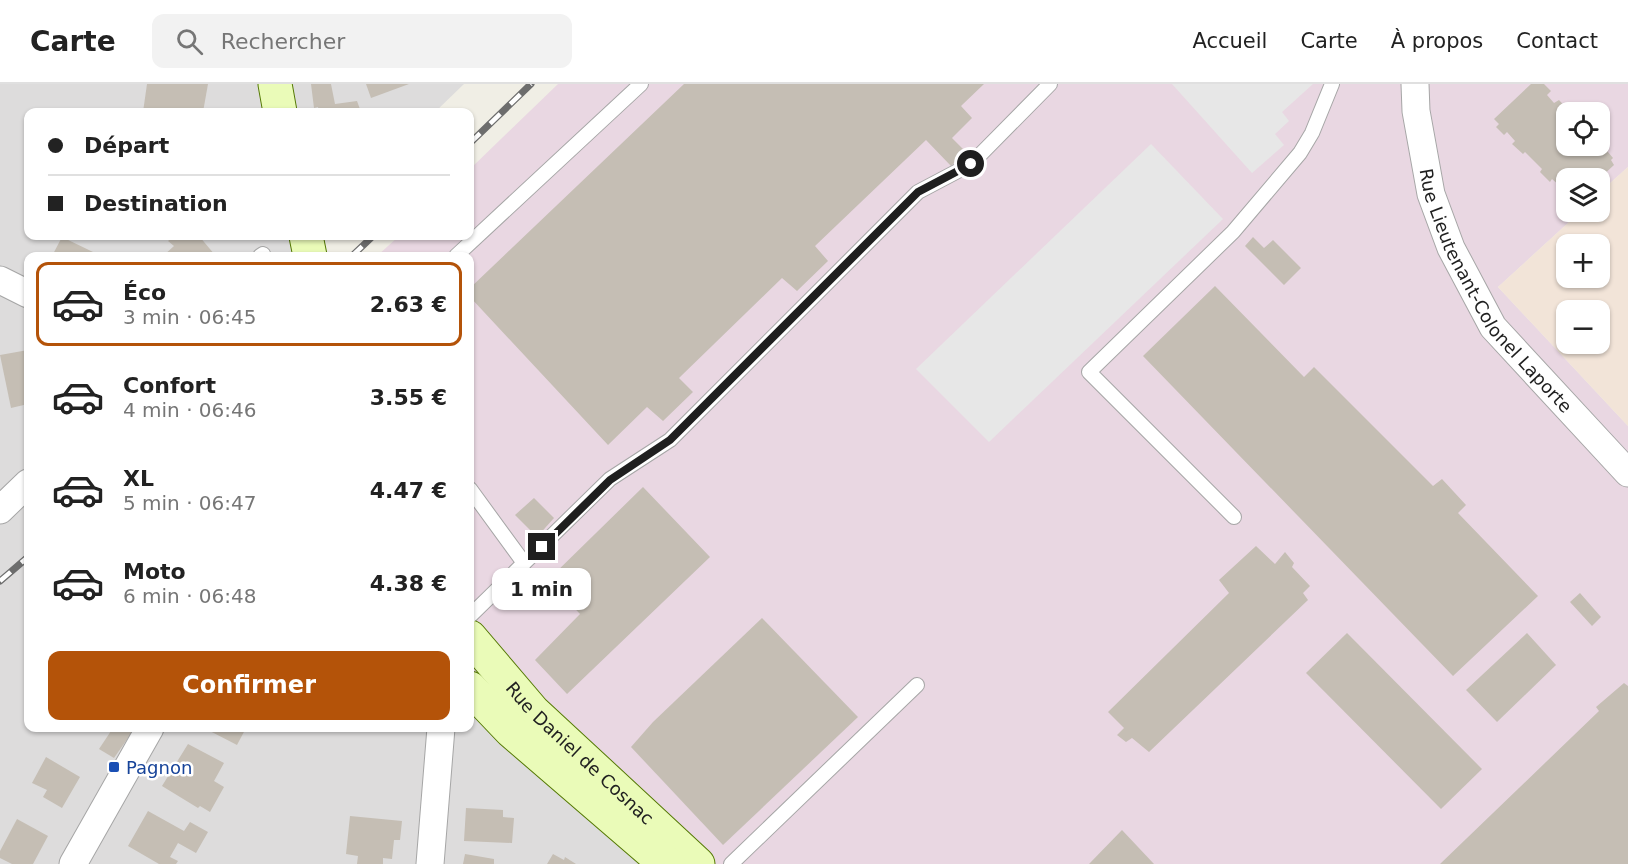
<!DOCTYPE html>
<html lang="fr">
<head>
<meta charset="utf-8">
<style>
  :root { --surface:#fff; --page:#f2f2f2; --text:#222; --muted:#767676; --line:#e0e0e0; --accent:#b45309 }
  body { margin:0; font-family:"DejaVu Sans",sans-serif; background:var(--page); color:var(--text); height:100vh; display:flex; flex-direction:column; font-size:22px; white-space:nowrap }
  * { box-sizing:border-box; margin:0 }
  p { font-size:20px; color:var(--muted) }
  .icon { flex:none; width:33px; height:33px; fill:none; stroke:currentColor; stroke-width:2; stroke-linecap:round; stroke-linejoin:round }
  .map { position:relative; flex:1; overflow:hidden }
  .details { position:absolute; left:24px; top:168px; width:450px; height:480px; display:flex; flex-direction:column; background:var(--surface); border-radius:12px; box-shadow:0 2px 4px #0004 }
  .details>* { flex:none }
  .banner { position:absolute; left:24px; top:24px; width:450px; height:132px; border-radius:12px; box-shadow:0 2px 4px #0004; display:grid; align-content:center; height:132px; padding:0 24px; background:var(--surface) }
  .tools { position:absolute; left:1556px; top:18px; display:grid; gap:12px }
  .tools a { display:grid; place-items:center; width:54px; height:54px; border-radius:12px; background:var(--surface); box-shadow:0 2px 4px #0004; font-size:30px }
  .end { position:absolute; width:27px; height:27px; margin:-14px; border:8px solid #1f1f1f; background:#fff; box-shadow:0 0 0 3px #fff }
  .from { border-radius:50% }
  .bubble { position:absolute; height:42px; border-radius:12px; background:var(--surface); box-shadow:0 2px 4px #0004; font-size:20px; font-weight:700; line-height:42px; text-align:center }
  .banner b { display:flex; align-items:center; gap:21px; height:57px; font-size:22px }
  .banner b+b { border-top:2px solid var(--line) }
  .banner i { width:15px; height:15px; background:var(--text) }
  ul { padding:10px 0 0; list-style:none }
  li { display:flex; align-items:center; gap:18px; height:84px; margin:0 12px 9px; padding:0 12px; border:3px solid transparent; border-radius:12px }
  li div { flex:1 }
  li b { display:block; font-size:22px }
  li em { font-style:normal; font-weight:700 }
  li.on { border-color:var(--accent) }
  li>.icon { width:54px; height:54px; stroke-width:1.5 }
  .action { display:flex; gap:12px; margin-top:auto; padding:12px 24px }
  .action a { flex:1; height:69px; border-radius:12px; background:var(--accent); color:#fff; font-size:24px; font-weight:700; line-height:69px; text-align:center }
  header { display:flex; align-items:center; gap:36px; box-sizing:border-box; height:84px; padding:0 30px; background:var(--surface); border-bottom:2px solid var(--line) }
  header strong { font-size:28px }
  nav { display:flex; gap:33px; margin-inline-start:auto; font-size:21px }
  .search { width:420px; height:54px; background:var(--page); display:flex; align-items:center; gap:15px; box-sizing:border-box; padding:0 21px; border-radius:12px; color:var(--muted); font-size:22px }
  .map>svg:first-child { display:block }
</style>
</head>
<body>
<header>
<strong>Carte</strong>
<div class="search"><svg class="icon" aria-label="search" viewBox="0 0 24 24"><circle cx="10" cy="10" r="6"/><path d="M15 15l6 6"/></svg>Rechercher</div>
<nav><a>Accueil</a><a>Carte</a><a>À propos</a><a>Contact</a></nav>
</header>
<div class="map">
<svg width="1628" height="780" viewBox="0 0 1628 780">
  <rect width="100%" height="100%" fill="#f0eee5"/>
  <polygon fill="#dddcdc" points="0,0 464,0 435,28 28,28 28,152 320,152 317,172 28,172 28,644 470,644 470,620 674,780 0,780"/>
  <path fill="#e9d7e2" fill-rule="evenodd" d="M558,0H1628V83L1599,109V94H1566V128H1580L1498,203L1628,342V780H674L470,620V172H377L399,152H470V85ZM1566,28H1599V62H1566Z"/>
  <path fill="#f2e4d8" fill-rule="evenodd" d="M1628,83V342L1498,203L1580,128H1599V109ZM1566,160H1599V194H1566ZM1566,226H1599V260H1566Z"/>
  <g fill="#e7e7e7">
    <polygon points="1172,0 1313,0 1282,28 1289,37 1275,50 1284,61 1252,89"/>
    <polygon points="1151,60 1223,135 989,358 916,285"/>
  </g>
  <g fill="#c5beb4">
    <polygon points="147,0 208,0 203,28 143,28"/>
    <polygon points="311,0 331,0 335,20 357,17 361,28 319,28 318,23 314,24"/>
    <polygon points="366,0 409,0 371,14"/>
    <polygon points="684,0 984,0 961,22 972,34 952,54 966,68 951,82 926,56 815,162 828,177 797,207 782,194 679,294 693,308 663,337 647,323 608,361 470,213 470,204"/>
    <polygon points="1531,0 1544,0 1551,7 1547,11 1554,19 1559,16 1569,27 1565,29 1566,62 1596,62 1600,65 1603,62 1613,74 1611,76 1614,81 1600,94 1566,94 1566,115 1557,106 1560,102 1552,95 1550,98 1540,88 1542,85 1525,68 1523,70 1512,60 1515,57 1507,48 1504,51 1496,43 1499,40 1494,35"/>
    <polygon points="174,152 199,152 215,171 214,172 163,172 174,162 168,157"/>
    <polygon points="62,153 93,168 90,172 52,172"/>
    <polygon points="1253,153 1264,164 1273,156 1301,184 1284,201 1245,162"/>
    <polygon points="1215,202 1304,293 1314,283 1433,402 1442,395 1466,421 1458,429 1538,512 1453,592 1143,272"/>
    <polygon points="28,266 28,320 11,324 0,271"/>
    <polygon points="643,403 710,473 567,610 535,576 580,530 548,496"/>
    <polygon points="534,414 554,434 537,453 515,431"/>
    <polygon points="1256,462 1275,480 1285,468 1294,479 1292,483 1310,502 1303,509 1308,516 1149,668 1132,654 1126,658 1117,651 1124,644 1108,628 1229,509 1219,496"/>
    <polygon points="1580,509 1601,533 1592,542 1570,518"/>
    <polygon points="762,534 858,633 723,761 631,663 653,638"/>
    <polygon points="1347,549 1482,685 1441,725 1306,589"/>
    <polygon points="1527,549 1556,581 1497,638 1466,606"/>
    <polygon points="1624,599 1628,602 1628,780 1440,780 1599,627 1596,623"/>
    <polygon points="113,644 135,644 114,674 99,665"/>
    <polygon points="204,644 246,644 237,661"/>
    <polygon points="188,660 224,679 214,697 224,703 210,728 200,722 198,724 162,702"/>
    <polygon points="46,673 80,693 62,724 43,713 47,706 32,699"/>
    <polygon points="466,724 503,726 503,733 514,734 512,759 464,757"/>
    <polygon points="148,727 184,747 190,738 208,748 196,769 178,759 170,773 178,777 176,780 159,780 128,762"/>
    <polygon points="350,732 402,737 400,756 394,756 392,775 383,774 383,780 357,780 358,772 346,770"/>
    <polygon points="17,735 48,752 33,780 12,780 0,774 0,767"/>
    <polygon points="1122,746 1154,780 1089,780"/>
    <polygon points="465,770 494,775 494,780 463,780"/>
    <polygon points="553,770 564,776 565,773 576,780 547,780"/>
  </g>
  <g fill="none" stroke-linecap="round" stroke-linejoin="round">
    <defs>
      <g id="lane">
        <polyline points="260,172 263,170"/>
        <polyline points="456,172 641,0"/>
        <polyline points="470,405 524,479"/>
        <polyline points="1234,433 1089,288 1233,148 1300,69 1312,49 1332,0"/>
        <polyline points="470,532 610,395 670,356 918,108 971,80 1050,0"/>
        <polyline points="731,780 917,601"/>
      </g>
      <g id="street">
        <path id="s1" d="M1415,0L1416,27L1431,110L1451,164L1493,243L1628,389"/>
        <polyline points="0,196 28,210"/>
        <polyline points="0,426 28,399"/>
        <polyline points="73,780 150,644"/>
        <polyline points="430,780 441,644"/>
      </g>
      <g id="secondary">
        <polyline points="275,0 280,28"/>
        <polyline points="306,152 310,172"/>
        <path id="s2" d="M470,553L533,627L698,780"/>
        <polyline points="470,604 511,647 656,772 669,780"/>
      </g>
    </defs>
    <use href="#lane" stroke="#a6a6a6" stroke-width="16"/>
    <use href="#street" stroke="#a6a6a6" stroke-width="29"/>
    <use href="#secondary" stroke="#547903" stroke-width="35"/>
    <use href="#lane" stroke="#fff" stroke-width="14"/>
    <use href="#street" stroke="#fff" stroke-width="27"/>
    <use href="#secondary" stroke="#eafbb8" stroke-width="33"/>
    <defs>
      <g id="rail">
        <polyline points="470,59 531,0"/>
        <polyline points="352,172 373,152"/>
        <polyline points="0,497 28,473"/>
      </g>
    </defs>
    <use href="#rail" stroke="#6d6d6d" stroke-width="7"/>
    <use href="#rail" stroke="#fff" stroke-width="4.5" stroke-dasharray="14" stroke-linecap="butt"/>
  </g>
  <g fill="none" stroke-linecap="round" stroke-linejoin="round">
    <polyline stroke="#1f1f1f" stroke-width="8" points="542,463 610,396 670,356 918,108 971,80"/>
  </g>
  <rect fill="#1a4fb4" stroke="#fff" stroke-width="2" x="108" y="677" width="12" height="12" rx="3"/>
  <g text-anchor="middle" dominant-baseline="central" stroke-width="5" stroke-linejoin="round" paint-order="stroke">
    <g font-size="18" fill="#1f1f1f" stroke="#fff">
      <text stroke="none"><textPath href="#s1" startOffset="228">Rue Lieutenant-Colonel Laporte</textPath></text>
      <text stroke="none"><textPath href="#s2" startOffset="160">Rue Daniel de Cosnac</textPath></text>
    </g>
    <g font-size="18" fill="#164399" stroke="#fff" text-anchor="start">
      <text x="126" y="683">Pagnon</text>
    </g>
  </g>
</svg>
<div class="tools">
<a><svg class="icon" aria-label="locate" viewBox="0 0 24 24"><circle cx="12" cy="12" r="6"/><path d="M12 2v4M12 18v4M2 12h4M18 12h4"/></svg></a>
<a><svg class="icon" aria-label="layers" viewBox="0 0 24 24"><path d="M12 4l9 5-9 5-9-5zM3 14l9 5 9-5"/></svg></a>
<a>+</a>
<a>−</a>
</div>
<i class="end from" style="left:971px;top:80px"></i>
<i class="end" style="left:542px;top:463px"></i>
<div class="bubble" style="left:492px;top:484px;width:99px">1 min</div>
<div class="banner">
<b><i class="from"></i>Départ</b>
<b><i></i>Destination</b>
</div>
<section class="details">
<ul>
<li class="on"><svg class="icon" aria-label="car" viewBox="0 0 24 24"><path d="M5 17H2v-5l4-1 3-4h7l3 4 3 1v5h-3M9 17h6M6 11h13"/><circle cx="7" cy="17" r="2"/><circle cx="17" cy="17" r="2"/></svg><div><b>Éco</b><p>3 min · 06:45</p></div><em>2.63 €</em></li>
<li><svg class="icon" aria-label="car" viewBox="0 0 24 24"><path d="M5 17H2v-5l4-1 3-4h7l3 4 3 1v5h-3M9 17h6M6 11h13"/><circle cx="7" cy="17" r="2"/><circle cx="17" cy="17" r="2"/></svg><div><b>Confort</b><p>4 min · 06:46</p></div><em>3.55 €</em></li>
<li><svg class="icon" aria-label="car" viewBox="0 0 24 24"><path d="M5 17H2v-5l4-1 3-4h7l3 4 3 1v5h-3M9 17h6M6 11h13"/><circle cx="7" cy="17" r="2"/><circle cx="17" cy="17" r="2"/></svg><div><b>XL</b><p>5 min · 06:47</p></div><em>4.47 €</em></li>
<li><svg class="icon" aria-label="car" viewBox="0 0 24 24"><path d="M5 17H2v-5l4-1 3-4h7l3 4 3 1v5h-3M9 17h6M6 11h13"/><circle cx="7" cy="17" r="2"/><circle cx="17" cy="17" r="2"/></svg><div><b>Moto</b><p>6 min · 06:48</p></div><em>4.38 €</em></li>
</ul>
<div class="action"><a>Confirmer</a></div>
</section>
</div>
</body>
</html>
